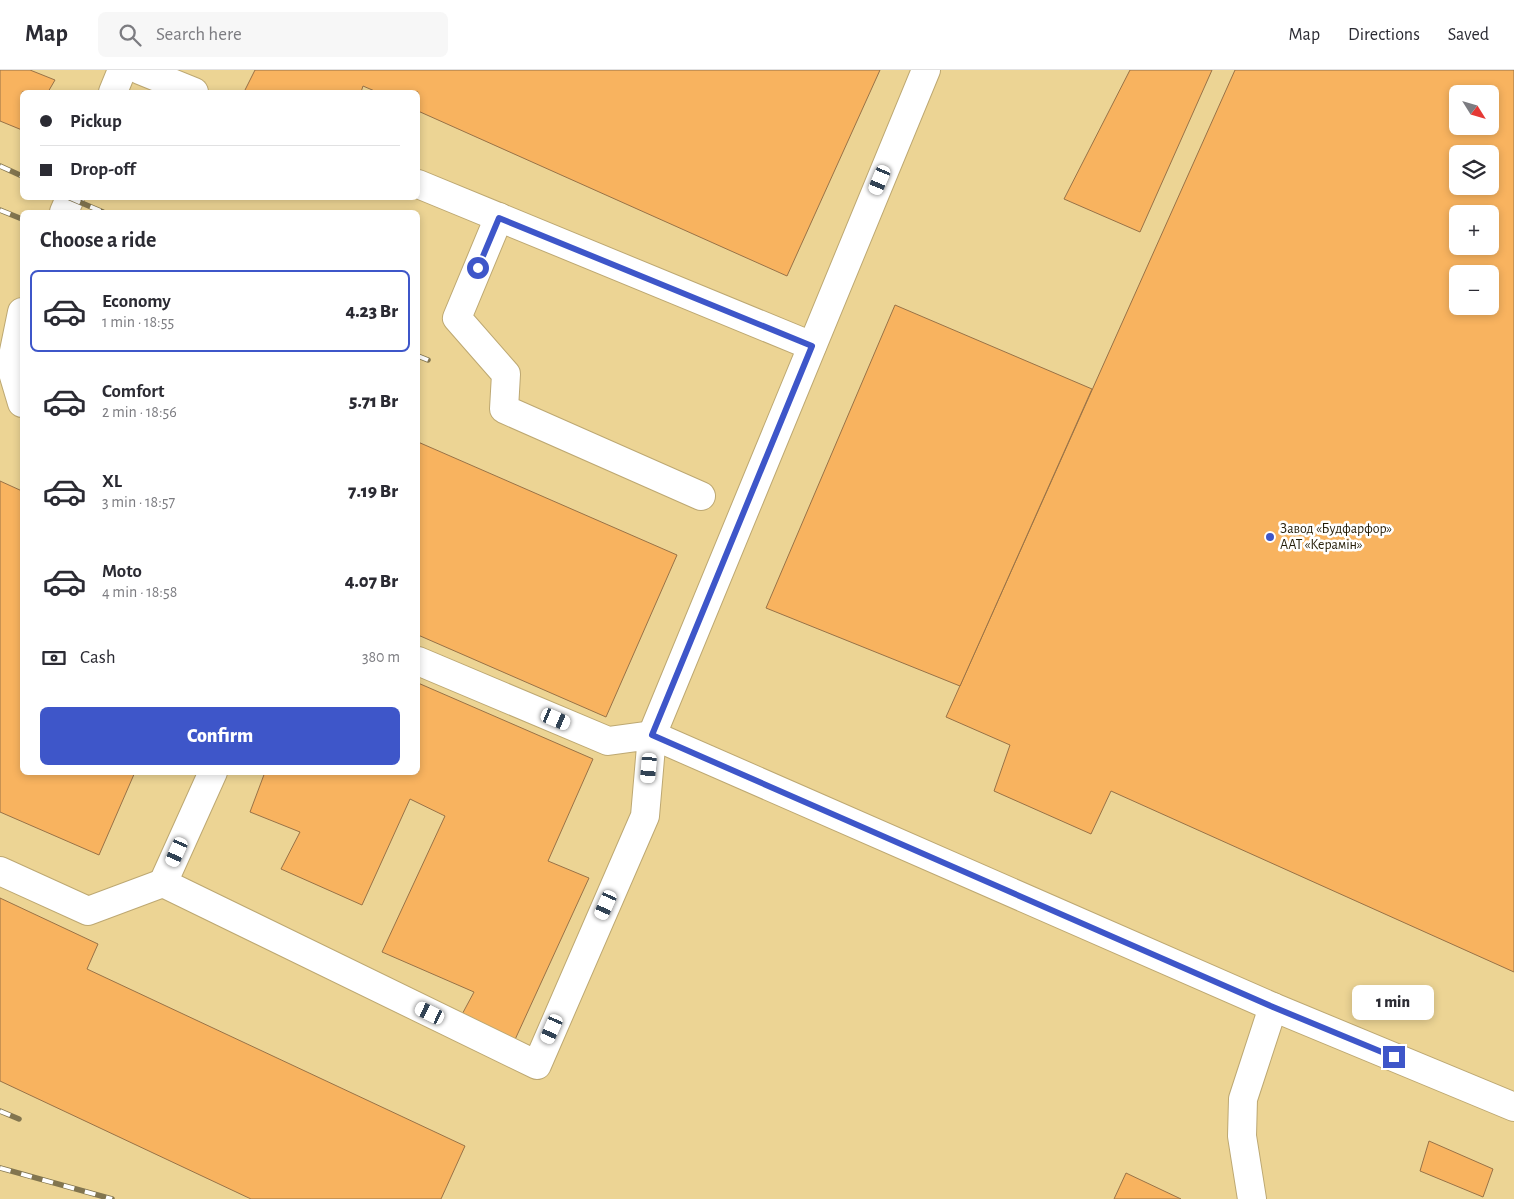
<!DOCTYPE html>
<html lang="en">
<head>
<meta charset="utf-8">
<style>
  :root { --surface:#fff; --page:#f7f7f7; --text:#2b2b33; --muted:#7c7c81; --line:#e1e1e2; --accent:#3e56c9 }
  body { margin:0; font-family:"Alegreya Sans",sans-serif; background:var(--page); color:var(--text); height:100vh; display:flex; flex-direction:column; font-size:19px; white-space:nowrap }
  * { box-sizing:border-box; margin:0 }
  p { font-size:16px; color:var(--muted) }
  .icon { flex:none; width:28px; height:28px; fill:none; stroke:currentColor; stroke-width:2; stroke-linecap:round; stroke-linejoin:round }
  .map { position:relative; flex:1; overflow:hidden }
  .details { position:absolute; left:20px; top:140px; width:400px; height:565px; display:flex; flex-direction:column; background:var(--surface); border-radius:8px; box-shadow:0 2px 8px #0003 }
  .details>* { flex:none }
  .banner { position:absolute; left:20px; top:20px; width:400px; height:110px; border-radius:8px; box-shadow:0 2px 8px #0003; display:grid; align-content:center; height:110px; padding:0 20px; background:var(--surface) }
  .needle { width:32px; rotate:127deg }
  .fabs { position:absolute; left:1449px; top:15px; display:grid; gap:10px }
  .fabs a { display:grid; place-items:center; width:50px; height:50px; border-radius:8px; background:var(--surface); box-shadow:0 2px 8px #0003; font-size:25px }
  .end { position:absolute; width:22px; height:22px; margin:-11px; border:6px solid #3e56c9; background:#fff; box-shadow:0 0 0 2px #fff }
  .from { border-radius:50% }
  .bubble { position:absolute; height:35px; border-radius:8px; background:var(--surface); box-shadow:0 2px 8px #0003; font-size:16px; font-weight:800; line-height:35px; text-align:center }
  .car { position:absolute; width:15px; height:30px; margin:-15px -8px; border-radius:6px; box-shadow:0 0 4px 1px #0007; background:linear-gradient(#fff 24%,#345 0 40%,#fff 0 76%,#345 0 86%,#fff 0) }
  .banner b { display:flex; align-items:center; gap:18px; height:48px; font-size:19px }
  .banner b+b { border-top:1px solid var(--line) }
  .banner i { width:12px; height:12px; background:var(--text) }
  ul { padding:0; list-style:none }
  li { display:flex; align-items:center; gap:15px; height:82px; margin:0 10px 8px; padding:0 10px; border:2px solid transparent; border-radius:8px }
  li div { flex:1 }
  li b { display:block; font-size:19px }
  li em { font-style:normal; font-weight:800 }
  li.selected { border-color:var(--accent) }
  li>.icon { width:45px; height:45px; stroke-width:1.5 }
  h2 { padding:0 20px; font-size:22px; line-height:60px }
  .pay { display:flex; align-items:center; gap:12px; height:55px; padding:0 20px; font-size:19px }
  .pay p { margin-inline-start:auto }
  .button { display:flex; gap:10px; margin-top:auto; padding:10px 20px }
  .button a { flex:1; height:58px; border-radius:8px; background:var(--accent); color:#fff; font-size:20px; font-weight:800; line-height:58px; text-align:center }
  header { display:flex; align-items:center; gap:30px; box-sizing:border-box; height:70px; padding:0 25px; background:var(--surface); border-bottom:1px solid var(--line) }
  header strong { font-size:24px }
  nav { display:flex; gap:28px; margin-inline-start:auto; font-size:18px }
  .search { width:350px; height:45px; background:var(--page); display:flex; align-items:center; gap:12px; box-sizing:border-box; padding:0 18px; border-radius:8px; color:var(--muted); font-size:19px }
  .map>svg:first-child { display:block }
</style>
</head>
<body>
<header>
<strong>Map</strong>
<div class="search"><svg class="icon" aria-label="search" viewBox="0 0 24 24"><circle cx="10" cy="10" r="6"/><path d="M15 15l6 6"/></svg>Search here</div>
<nav><a>Map</a><a>Directions</a><a>Saved</a></nav>
</header>
<div class="map">
<svg width="1514" height="1129" viewBox="0 0 1514 1129">
  <rect width="100%" height="100%" fill="#f3dea6"/>
  <path fill="#ecd494" fill-rule="evenodd" d="M0,0H1514V1129H0ZM22,22H418V128H22ZM1458,24H1490V56H1458ZM1458,84H1490V116H1458ZM22,142H418V702H22ZM1458,144H1490V176H1458ZM1458,204H1490V236H1458Z"/>
  <g fill="#f8b35f" stroke="#987247" fill-rule="evenodd">
    <polygon points="0,0 30,0 55,10 48,22 22,22 22,60 0,51"/>
    <polygon points="255,0 880,0 787,206 418,41 418,22 377,22 363,16 361,22 244,22"/>
    <polygon points="1130,0 1212,0 1140,162 1064,129"/>
    <path d="M1235,0H1514V902L1111,721L1091,764L994,721L1010,675L946,647ZM1458,24H1490V56H1458ZM1458,84H1490V116H1458ZM1458,144H1490V176H1458ZM1458,204H1490V236H1458Z"/>
    <polygon points="895,235 1092,319 960,616 766,538"/>
    <polygon points="418,372 677,485 606,647 418,565"/>
    <polygon points="0,411 22,421 22,702 135,702 99,785 0,742"/>
    <polygon points="418,613 593,689 548,791 589,808 513,974 459,950 474,922 382,882 445,746 410,729 362,835 281,799 300,762 250,742 265,702 418,702"/>
    <polygon points="0,828 98,874 87,899 465,1076 441,1129 251,1129 0,1011"/>
    <polygon points="1429,1071 1493,1099 1483,1127 1420,1101"/>
    <polygon points="1126,1103 1181,1129 1114,1129"/>
  </g>
  <g fill="none" stroke-linecap="round" stroke-linejoin="round">
    <defs>
      <g id="minor">
        <polyline points="140,0 194,22"/>
        <polyline points="926,0 652,665 1273,937 1514,1037"/>
        <polyline points="113,22 122,0"/>
        <polyline points="418,114 812,276"/>
        <polyline points="64,142 70,128"/>
        <polyline points="499,147 457,248 506,304 504,339 701,426"/>
        <polyline points="22,242 11,296 22,333"/>
        <polyline points="0,801 88,841 163,813 537,995 645,746 652,665 608,671 418,591"/>
        <polyline points="163,813 213,702"/>
        <polyline points="1252,1129 1242,1066 1243,1029 1273,937"/>
      </g>
    </defs>
    <use href="#minor" stroke="#bda872" stroke-width="30"/>
    <use href="#minor" stroke="#fff" stroke-width="28"/>
    <defs>
      <g id="rail">
        <polyline points="0,96 22,106"/>
        <polyline points="70,128 103,142"/>
        <polyline points="0,140 22,149"/>
        <polyline points="418,286 428,290"/>
        <polyline points="0,1041 19,1049"/>
        <polyline points="0,1098 112,1129"/>
      </g>
    </defs>
    <use href="#rail" stroke="#82754f" stroke-width="5.5"/>
    <use href="#rail" stroke="#fff" stroke-width="4" stroke-dasharray="11" stroke-linecap="butt"/>
  </g>
  <g fill="none" stroke-linecap="round" stroke-linejoin="round">
    <polyline stroke="#3e56c9" stroke-width="6" points="478,198 499,148 812,276 652,665 1273,937 1394,987"/>
  </g>
  <circle fill="#3e56c9" stroke="#fff" stroke-width="2" cx="1270" cy="467" r="5"/>
  <g text-anchor="middle" dominant-baseline="central" stroke-width="5" stroke-linejoin="round" paint-order="stroke">
    <g font-size="14" fill="#241c06" stroke="#fff" text-anchor="start">
      <text x="1280" y="459">Завод «Будфарфор»<tspan x="1280" dy="16">ААТ «Керамін»</tspan></text>
    </g>
  </g>
</svg>
<div class="fabs">
<a><svg class="needle" viewBox="-14 -14 28 28"><path d="M0-13l5 13h-10z" fill="#e53935"/><path d="M0 13l5-13h-10z" fill="#7c7c81"/></svg></a>
<a><svg class="icon" aria-label="layers" viewBox="0 0 24 24"><path d="M12 4l9 5-9 5-9-5zM3 14l9 5 9-5"/></svg></a>
<a>+</a>
<a>−</a>
</div>
<i class="end from" style="left:478px;top:198px"></i>
<i class="end" style="left:1394px;top:987px"></i>
<div class="bubble" style="left:1352px;top:915px;width:82px">1 min</div>
<i class="car" style="left:880px;top:110px;rotate:203deg"></i>
<i class="car" style="left:556px;top:649px;rotate:113deg"></i>
<i class="car" style="left:649px;top:698px;rotate:185deg"></i>
<i class="car" style="left:177px;top:782px;rotate:204deg"></i>
<i class="car" style="left:606px;top:835px;rotate:204deg"></i>
<i class="car" style="left:430px;top:943px;rotate:296deg"></i>
<i class="car" style="left:552px;top:959px;rotate:204deg"></i>
<div class="banner">
<b><i class="from"></i>Pickup</b>
<b><i></i>Drop-off</b>
</div>
<section class="details">
<h2>Choose a ride</h2>
<ul>
<li class="selected"><svg class="icon" aria-label="car" viewBox="0 0 24 24"><path d="M5 17H2v-5l4-1 3-4h7l3 4 3 1v5h-3M9 17h6M6 11h13"/><circle cx="7" cy="17" r="2"/><circle cx="17" cy="17" r="2"/></svg><div><b>Economy</b><p>1 min · 18:55</p></div><em>4.23 Br</em></li>
<li><svg class="icon" aria-label="car" viewBox="0 0 24 24"><path d="M5 17H2v-5l4-1 3-4h7l3 4 3 1v5h-3M9 17h6M6 11h13"/><circle cx="7" cy="17" r="2"/><circle cx="17" cy="17" r="2"/></svg><div><b>Comfort</b><p>2 min · 18:56</p></div><em>5.71 Br</em></li>
<li><svg class="icon" aria-label="car" viewBox="0 0 24 24"><path d="M5 17H2v-5l4-1 3-4h7l3 4 3 1v5h-3M9 17h6M6 11h13"/><circle cx="7" cy="17" r="2"/><circle cx="17" cy="17" r="2"/></svg><div><b>XL</b><p>3 min · 18:57</p></div><em>7.19 Br</em></li>
<li><svg class="icon" aria-label="car" viewBox="0 0 24 24"><path d="M5 17H2v-5l4-1 3-4h7l3 4 3 1v5h-3M9 17h6M6 11h13"/><circle cx="7" cy="17" r="2"/><circle cx="17" cy="17" r="2"/></svg><div><b>Moto</b><p>4 min · 18:58</p></div><em>4.07 Br</em></li>
</ul>
<div class="pay"><svg class="icon" aria-label="cash" viewBox="0 0 24 24"><path d="M3 7h18v10H3z"/><circle cx="12" cy="12" r="2"/></svg>Cash<p>380 m</p></div>
<div class="button"><a>Confirm</a></div>
</section>
</div>
</body>
</html>
